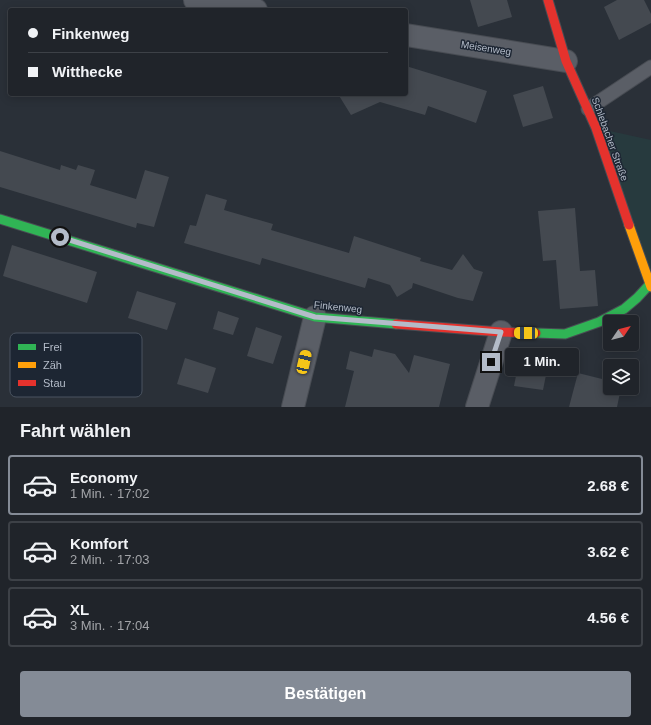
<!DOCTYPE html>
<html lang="de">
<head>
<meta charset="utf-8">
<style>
  :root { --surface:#20242a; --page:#2d3036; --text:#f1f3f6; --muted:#a2a4a8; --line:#3d4147; --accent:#848b96 }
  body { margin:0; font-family:Helvetica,sans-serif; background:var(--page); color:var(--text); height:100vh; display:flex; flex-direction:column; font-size:15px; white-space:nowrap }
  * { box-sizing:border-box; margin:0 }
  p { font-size:13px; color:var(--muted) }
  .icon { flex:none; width:22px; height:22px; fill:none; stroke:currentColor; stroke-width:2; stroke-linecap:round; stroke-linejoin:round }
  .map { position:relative; height:407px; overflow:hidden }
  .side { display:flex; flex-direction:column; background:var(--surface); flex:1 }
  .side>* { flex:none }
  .top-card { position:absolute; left:8px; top:8px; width:400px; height:88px; border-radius:4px; box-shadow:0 2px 10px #0003,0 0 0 1px var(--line); display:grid; align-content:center; height:88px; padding:0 20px; background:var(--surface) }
  .needle { width:26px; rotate:55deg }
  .tools { position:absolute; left:603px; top:315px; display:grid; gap:8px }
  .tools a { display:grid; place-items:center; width:36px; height:36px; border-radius:4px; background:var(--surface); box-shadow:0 2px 10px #0003,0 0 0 1px var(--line); font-size:20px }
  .end { position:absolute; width:18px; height:18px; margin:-9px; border:5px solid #b4bcc9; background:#111; box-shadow:0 0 0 2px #111 }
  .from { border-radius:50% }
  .bubble { position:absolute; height:28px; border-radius:4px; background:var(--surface); box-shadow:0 2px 10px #0003,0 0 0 1px var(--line); font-size:13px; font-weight:800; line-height:28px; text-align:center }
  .car { position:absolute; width:12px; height:24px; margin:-12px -6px; border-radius:5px; box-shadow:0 0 3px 1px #0007; background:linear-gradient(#f5c518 24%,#345 0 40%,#f5c518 0 76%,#345 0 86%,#f5c518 0) }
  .top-card b { display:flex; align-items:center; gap:14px; height:38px; font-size:15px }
  .top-card b+b { border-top:1px solid var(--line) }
  .top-card i { width:10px; height:10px; background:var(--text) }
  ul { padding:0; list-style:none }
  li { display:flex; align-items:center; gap:12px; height:60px; margin:0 8px 6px; padding:0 12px; border:2px solid var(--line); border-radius:4px }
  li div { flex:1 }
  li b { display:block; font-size:15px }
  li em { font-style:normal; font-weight:800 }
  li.on { border-color:var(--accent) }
  li>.icon { width:36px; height:36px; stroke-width:1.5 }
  h2 { padding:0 20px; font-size:18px; line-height:48px }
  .primary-button { display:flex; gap:8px; margin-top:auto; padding:8px 20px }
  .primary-button a { flex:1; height:46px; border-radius:4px; background:var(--accent); color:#fff; font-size:16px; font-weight:800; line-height:46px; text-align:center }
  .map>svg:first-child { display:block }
</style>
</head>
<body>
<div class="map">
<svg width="651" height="407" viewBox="0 0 651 407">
  <rect width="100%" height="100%" fill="#2a3038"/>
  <polygon fill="#273a3e" points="596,128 651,140 651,287"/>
  <g fill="#444950">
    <polygon points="470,0 507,0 512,17 478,27"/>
    <polygon points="617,0 644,0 651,14 651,23 619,40 604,7"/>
    <polygon points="406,66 487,91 476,123 428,106 425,115 380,102 351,115 338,94 406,94"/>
    <polygon points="543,86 553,118 523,127 513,95"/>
    <polygon points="0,151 60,170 61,165 76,170 78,165 95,170 90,185 136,199 145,170 169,177 154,227 137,223 136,228 0,187"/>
    <polygon points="206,194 227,200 224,210 273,224 271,230 349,253 354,236 421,258 420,261 452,270 463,254 474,269 483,272 473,301 458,298 413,283 412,288 397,297 390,285 368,278 365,288 262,258 260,265 184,243 190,225 196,226"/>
    <polygon points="575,208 580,271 595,270 598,306 560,309 556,260 543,261 538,211"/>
    <polygon points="12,245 97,272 87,303 3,276"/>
    <polygon points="137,291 176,303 167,330 128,318"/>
    <polygon points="218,311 239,318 233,335 213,329"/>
    <polygon points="256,327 282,336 273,364 247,356"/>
    <polygon points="374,349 395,354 409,373 414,355 450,364 439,407 345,407 354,371 346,369 350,351 372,357"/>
    <polygon points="520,355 549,360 543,390 514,386"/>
    <polygon points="185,358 216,368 208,393 177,384"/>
    <polygon points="578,373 610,381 610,388 621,388 617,407 569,407"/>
  </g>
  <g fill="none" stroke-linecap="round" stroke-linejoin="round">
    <defs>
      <polyline id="lane" points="588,109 651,67"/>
      <g id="street">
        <polyline points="195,0 256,10"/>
        <polyline points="406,35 566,61"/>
        <polyline points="293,407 315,317"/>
        <polyline points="477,407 501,332"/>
      </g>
      <g id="fast">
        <polyline points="0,219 315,317 396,324"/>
        <polyline points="536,333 565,334 599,322 624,309 637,298 649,285"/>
      </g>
      <polyline id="slow" points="629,225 651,287"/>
      <g id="jam">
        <polyline points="548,0 566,61 596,128 629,225"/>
        <polyline points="396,324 501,332 536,333"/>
      </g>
    </defs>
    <use href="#lane" stroke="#484c53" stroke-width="15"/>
    <use href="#street" stroke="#484c53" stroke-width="24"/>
    <use href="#fast" stroke="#484c53" stroke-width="11"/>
    <use href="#slow" stroke="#484c53" stroke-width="11"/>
    <use href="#jam" stroke="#484c53" stroke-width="11"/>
    <use href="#lane" stroke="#5a5e66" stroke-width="13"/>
    <use href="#street" stroke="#5a5e66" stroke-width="22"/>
    <use href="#fast" stroke="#30b455" stroke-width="9"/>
    <use href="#slow" stroke="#ff9f0a" stroke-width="9"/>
    <use href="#jam" stroke="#e5322d" stroke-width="9"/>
  </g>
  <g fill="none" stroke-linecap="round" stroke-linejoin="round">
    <polyline stroke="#b4bcc9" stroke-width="5" points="60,237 315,317 501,332 491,362"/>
  </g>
  <g text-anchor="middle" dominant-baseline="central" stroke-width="3" stroke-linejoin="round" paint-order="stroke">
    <g font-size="10" fill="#b4bcc9" stroke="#1d2633">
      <text transform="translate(486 48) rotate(9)">Meisenweg</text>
      <text transform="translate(610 139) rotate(70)">Schlebacher Straße</text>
      <text transform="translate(338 307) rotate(6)">Finkenweg</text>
    </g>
  </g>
  <rect x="10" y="333" width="132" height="64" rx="6" fill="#1d2633" stroke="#4a5360" stroke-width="1"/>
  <rect x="18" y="344" width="18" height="6" fill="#30b455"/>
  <rect x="18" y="362" width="18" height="6" fill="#ff9f0a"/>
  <rect x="18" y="380" width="18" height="6" fill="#e5322d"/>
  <g font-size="11" fill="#b4bcc9">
    <text x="43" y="351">Frei</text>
    <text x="43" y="369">Zäh</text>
    <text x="43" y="387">Stau</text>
  </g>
</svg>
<div class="tools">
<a><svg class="needle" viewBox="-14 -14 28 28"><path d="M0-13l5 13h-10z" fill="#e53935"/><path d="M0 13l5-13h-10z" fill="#a2a4a8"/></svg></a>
<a><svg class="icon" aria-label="layers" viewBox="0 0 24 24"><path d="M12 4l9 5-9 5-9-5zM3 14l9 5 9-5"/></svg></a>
</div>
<i class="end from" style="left:60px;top:237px"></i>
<i class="end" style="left:491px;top:362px"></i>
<div class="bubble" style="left:505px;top:348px;width:74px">1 Min.</div>
<i class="car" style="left:526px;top:333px;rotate:271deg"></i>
<i class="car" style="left:304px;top:362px;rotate:13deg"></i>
<div class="top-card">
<b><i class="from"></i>Finkenweg</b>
<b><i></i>Witthecke</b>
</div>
</div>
<section class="side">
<h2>Fahrt wählen</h2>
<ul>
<li class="on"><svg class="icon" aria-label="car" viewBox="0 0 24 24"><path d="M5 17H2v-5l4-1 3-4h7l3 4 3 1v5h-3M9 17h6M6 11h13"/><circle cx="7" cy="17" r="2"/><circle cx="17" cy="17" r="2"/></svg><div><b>Economy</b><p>1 Min. · 17:02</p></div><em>2.68 €</em></li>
<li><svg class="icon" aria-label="car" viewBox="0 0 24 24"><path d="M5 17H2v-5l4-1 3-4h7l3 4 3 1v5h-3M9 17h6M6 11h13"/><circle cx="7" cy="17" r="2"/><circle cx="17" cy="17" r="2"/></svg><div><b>Komfort</b><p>2 Min. · 17:03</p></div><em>3.62 €</em></li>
<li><svg class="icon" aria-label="car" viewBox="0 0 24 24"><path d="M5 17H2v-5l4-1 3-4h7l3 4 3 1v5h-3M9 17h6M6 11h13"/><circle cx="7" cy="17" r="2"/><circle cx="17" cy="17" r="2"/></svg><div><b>XL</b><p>3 Min. · 17:04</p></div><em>4.56 €</em></li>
</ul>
<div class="primary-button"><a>Bestätigen</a></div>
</section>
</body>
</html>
